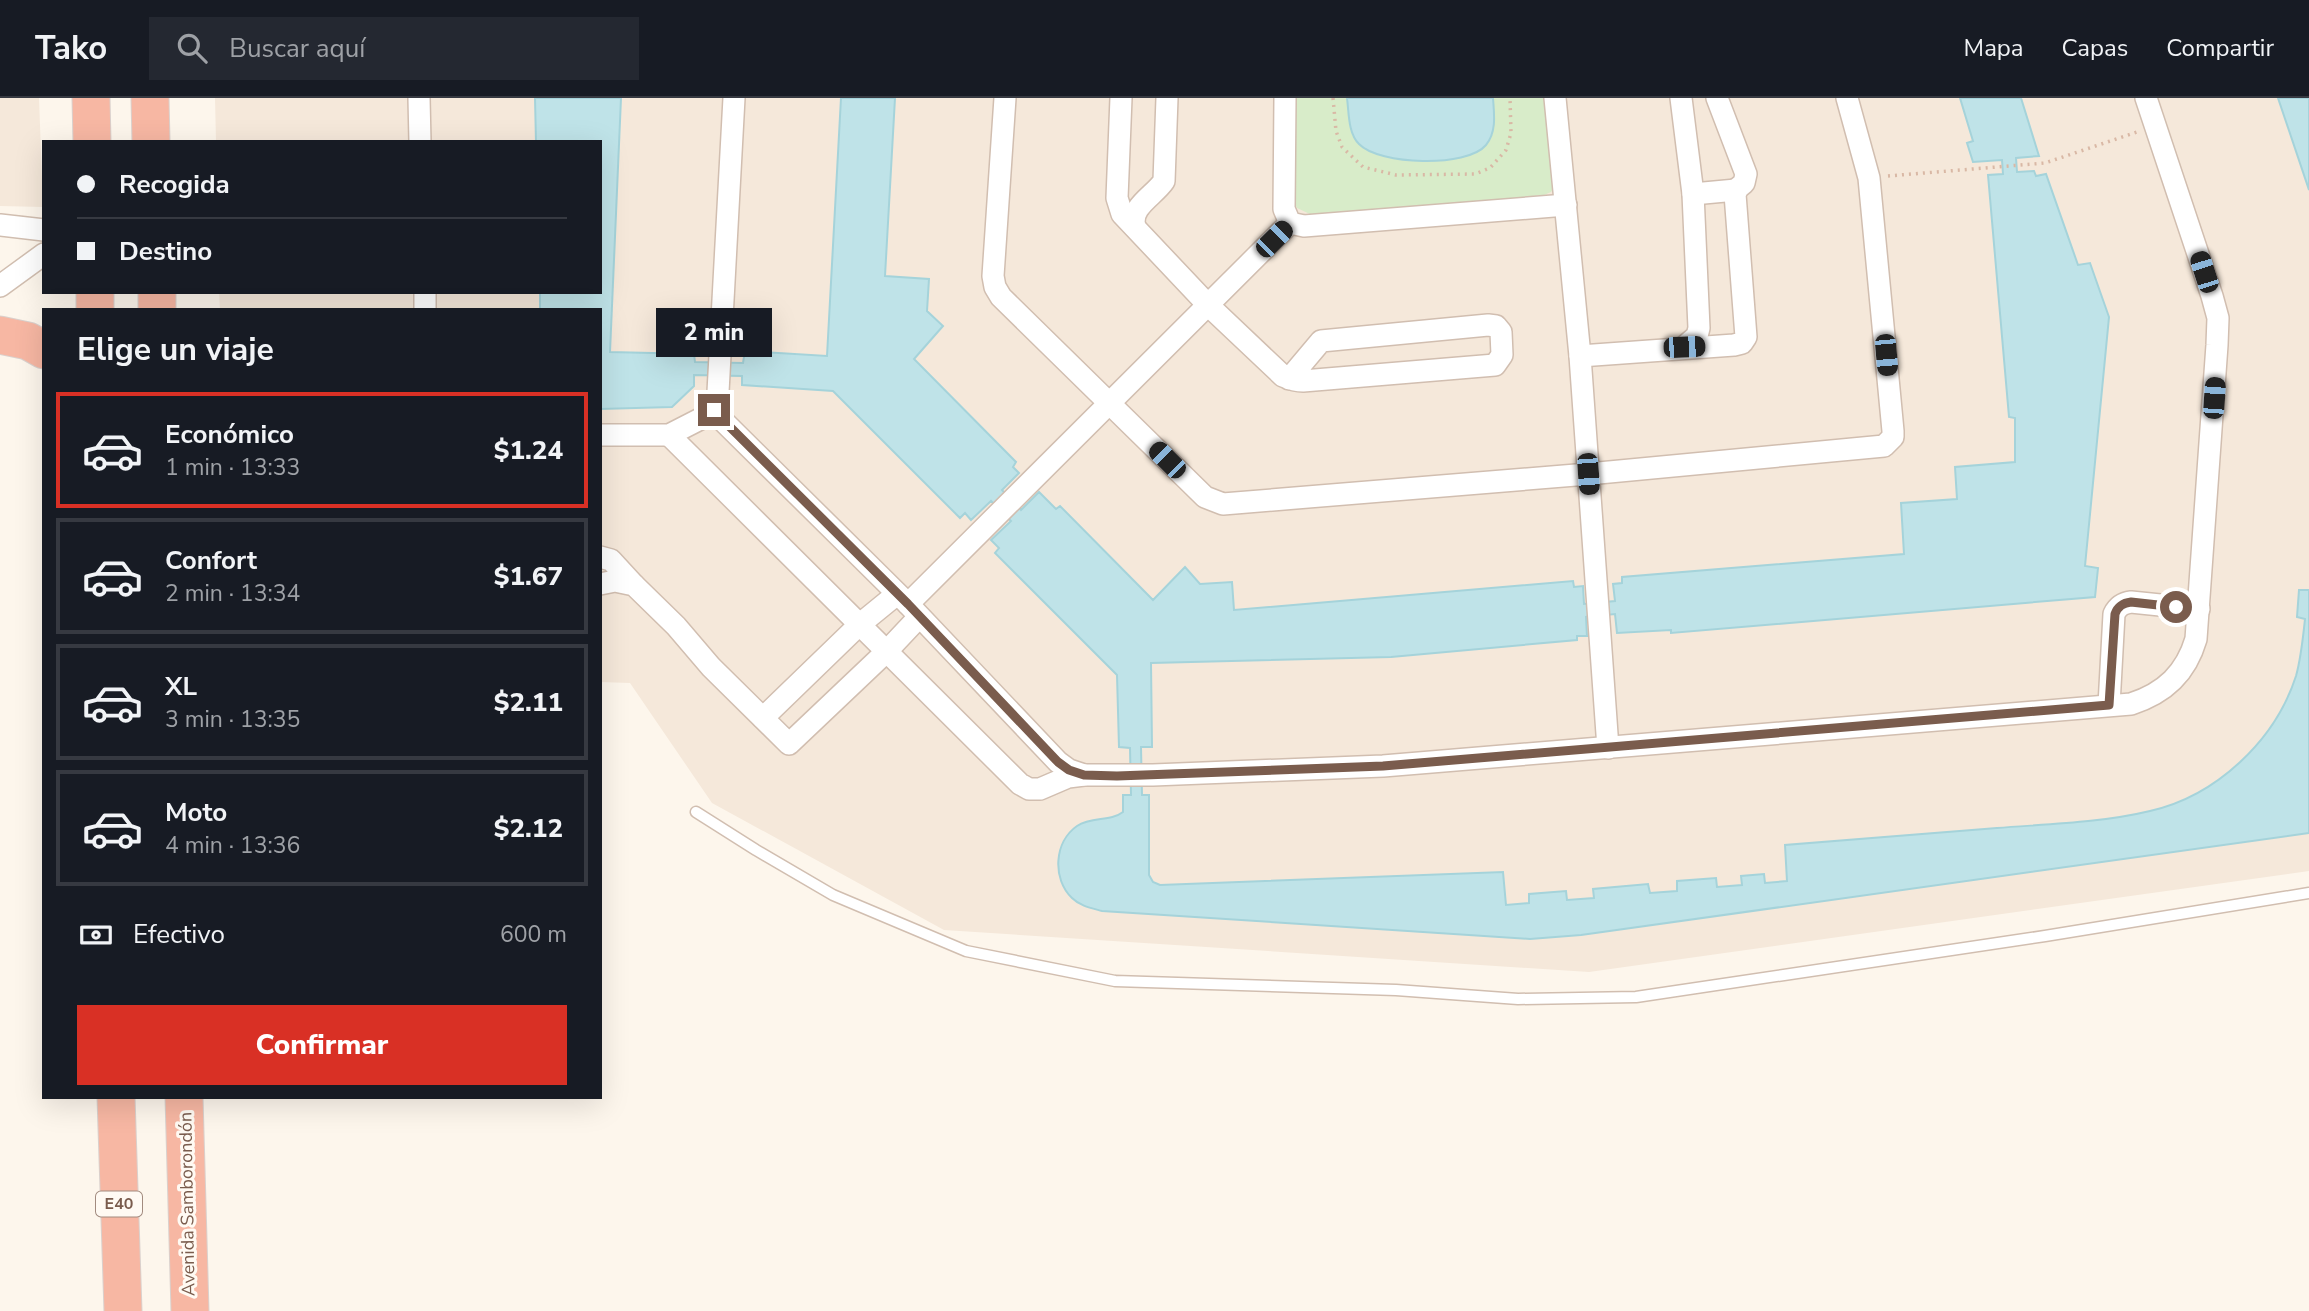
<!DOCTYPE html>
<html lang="es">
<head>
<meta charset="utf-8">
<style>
  :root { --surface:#171b24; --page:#242831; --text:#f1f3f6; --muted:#9ea1a6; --line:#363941; --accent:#d93025 }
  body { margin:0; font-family:"Nunito Sans",sans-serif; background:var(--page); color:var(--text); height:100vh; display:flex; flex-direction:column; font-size:26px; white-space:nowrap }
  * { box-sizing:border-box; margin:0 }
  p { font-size:23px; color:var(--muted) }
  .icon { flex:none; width:38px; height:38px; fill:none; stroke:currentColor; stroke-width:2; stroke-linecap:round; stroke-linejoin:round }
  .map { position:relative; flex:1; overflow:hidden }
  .side { position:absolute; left:42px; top:210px; width:560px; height:791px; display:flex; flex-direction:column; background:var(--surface); border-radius:0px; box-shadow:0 7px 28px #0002 }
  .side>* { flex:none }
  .hud { position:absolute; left:42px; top:42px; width:560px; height:154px; border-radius:0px; box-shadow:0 7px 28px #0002; display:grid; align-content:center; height:154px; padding:0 35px; background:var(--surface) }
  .end { position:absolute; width:32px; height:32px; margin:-16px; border:9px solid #7a5c4d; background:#fff; box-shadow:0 0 0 4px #fff }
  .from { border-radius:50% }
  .bubble { position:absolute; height:49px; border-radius:0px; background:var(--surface); box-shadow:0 7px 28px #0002; font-size:23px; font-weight:800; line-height:49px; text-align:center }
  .car { position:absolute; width:21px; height:42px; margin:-21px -10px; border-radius:9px; box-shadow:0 0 5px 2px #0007; background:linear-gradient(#222 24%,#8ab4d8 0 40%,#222 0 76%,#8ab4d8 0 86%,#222 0) }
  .hud b { display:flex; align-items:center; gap:24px; height:66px; font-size:26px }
  .hud b+b { border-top:2px solid var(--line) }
  .hud i { width:18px; height:18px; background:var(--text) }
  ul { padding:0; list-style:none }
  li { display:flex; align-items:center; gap:21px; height:116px; margin:0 14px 10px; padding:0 21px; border:4px solid var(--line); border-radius:0px }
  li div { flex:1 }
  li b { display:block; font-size:26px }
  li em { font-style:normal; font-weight:800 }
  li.active { border-color:var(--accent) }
  li>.icon { width:63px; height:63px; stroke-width:1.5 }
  h2 { padding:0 35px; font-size:32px; line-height:84px }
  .pay { display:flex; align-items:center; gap:18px; height:77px; padding:0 35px; font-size:26px }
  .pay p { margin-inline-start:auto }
  .cta { display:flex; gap:14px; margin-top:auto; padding:14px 35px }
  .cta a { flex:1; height:80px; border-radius:0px; background:var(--accent); color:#fff; font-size:28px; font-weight:800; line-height:80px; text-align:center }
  header { display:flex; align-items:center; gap:42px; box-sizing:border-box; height:98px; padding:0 35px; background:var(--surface); border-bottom:2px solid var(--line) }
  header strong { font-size:33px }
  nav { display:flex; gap:38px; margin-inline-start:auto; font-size:24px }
  .search { width:490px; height:63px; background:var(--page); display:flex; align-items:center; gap:18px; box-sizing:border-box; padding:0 24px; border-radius:0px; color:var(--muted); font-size:26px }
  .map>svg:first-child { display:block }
</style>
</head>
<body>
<header>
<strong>Tako</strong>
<div class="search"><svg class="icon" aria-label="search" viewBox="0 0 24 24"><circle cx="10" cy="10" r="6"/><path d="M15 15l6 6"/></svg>Buscar aquí</div>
<nav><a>Mapa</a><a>Capas</a><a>Compartir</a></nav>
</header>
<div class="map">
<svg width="2309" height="1213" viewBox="0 0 2309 1213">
  <rect width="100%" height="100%" fill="#fdf6ec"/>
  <g fill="#f5e8da">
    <polygon points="0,0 39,0 43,109 0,108"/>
    <polygon points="215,0 2309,0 2309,773 1589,874 944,832 712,705 630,585 600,584 600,212 220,212 219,194 600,194 600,44 216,44"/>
  </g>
  <polygon fill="#d8ecc9" points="1294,0 1549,0 1555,88 1551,94 1544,97 1314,118 1297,110 1294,104"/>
  <g fill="#bfe3e8" stroke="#a5d3da" stroke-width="2">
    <path d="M535,0H621L610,254L694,256L695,264L743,265L745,253L827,258L841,0H895L885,178L929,181L927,213L943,228L914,261L1016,364L1013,369L1019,375L1002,392L1021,412L1039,394L1056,411L1060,408L1153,502L1185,469L1200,486L1232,484L1234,512L1573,483L1574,489L1583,488L1584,506L1615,503L1613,486L1622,485V479L1904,456L1901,405L1957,401L1955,369L2015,364V320L2009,319L1988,77L2003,76L2002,62L1973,64L1967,45L1973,43L1960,0H2021L2039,58L2016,60L2017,74L2034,73L2036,78L2046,76L2078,167L2090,165L2109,219L2085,468L2098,470L2095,499L1671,535V532L1617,535L1615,516L1586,519L1587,538H1577V542L1391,559L1151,565L1152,649H1141L1142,697H1149V777L1153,784L1160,787L1503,774L1506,807L1529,805V796L1566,793L1567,802L1594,800L1593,791L1648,786L1650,795L1677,793V783L1716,780L1717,789L1742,787L1741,778L1764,776L1765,785L1787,783L1785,747C1855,741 1926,736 1997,730C2047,726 2100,725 2150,713C2216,698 2275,643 2296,578C2301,560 2303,540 2305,521L2297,519L2299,492H2309V735L1581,837L1530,841L1102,813C1091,810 1080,808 1072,800C1052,781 1054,744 1077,728C1092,718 1110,724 1123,714V697H1131L1130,650L1119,649L1117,577L995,455L999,450L991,442L1011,423L991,403L971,422L965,415L960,420L833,293L742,287V278L694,277V288L672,309L600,311V212H540V194H600V44H536Z"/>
    <path d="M1347,0H1493C1494,15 1497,34 1486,47C1467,70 1379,67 1359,46C1348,35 1349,15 1347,0Z"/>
    <polygon points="2278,0 2309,0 2309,92"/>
  </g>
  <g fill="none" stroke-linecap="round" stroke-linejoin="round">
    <defs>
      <polyline id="lane" points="696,714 756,752 833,797 966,853 1115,883 1396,892 1518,901 1636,899 2045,838 2309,795"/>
      <g id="street">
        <polyline points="419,0 420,44"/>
        <polyline points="1005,0 993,178 995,189 1001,199 1205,399 1223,406 1588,376 1884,348 1893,339 1893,333 1869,80 1847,0"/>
        <path d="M1121,0L1117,100L1122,116L1208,207L1283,278C1290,281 1295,283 1303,283L1495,267L1502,257L1501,234L1496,228L1488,227L1321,243L1289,281"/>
        <polyline points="1285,0 1284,111 1290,125 1304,128 1566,107"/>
        <polyline points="1555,0 1580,258 1608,650"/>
        <polyline points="1681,0 1693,96 1699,230 1697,238 1684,249"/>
        <polyline points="1693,96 1736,92"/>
        <polyline points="0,127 44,132"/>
        <path d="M1135,129C1129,109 1154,98 1164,83L1167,0"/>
        <polyline points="0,188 44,156"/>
        <polyline points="425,194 425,212"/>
        <polyline points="1580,258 1734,247 1742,245 1746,239 1735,96 1738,90 1744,85 1746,76 1717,0"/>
        <polyline points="713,316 718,294 734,0"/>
        <polyline points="600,337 669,337 708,317 718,318 908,506 1058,664 1069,672 1084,677"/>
        <path d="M669,337L1020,686L1029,691H1040L1068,679L1084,677H1153L1383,668L2131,606C2165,595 2186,575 2196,541L2217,247L2218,220L2212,198L2146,0"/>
        <polyline points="600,459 611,462 634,487"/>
        <polyline points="600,486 615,483 634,487 676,528 711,569 789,646 886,554 919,519"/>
        <polyline points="908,506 1290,125"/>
        <path d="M2109,607L2114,516C2118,508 2123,505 2131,504L2199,511"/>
        <polyline points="763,620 859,527 897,496"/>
      </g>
      <g id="highway">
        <polyline points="91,0 92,44"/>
        <polyline points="150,0 151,44"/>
        <polyline points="95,194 95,212"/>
        <polyline points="157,194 157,212"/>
        <polyline points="0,237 28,243 44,252"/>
        <polyline points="116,999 123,1213"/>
        <polyline points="184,999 190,1213"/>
      </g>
    </defs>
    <use href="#lane" stroke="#d1beb0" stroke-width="13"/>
    <use href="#street" stroke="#d1beb0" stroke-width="24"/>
    <use href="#highway" stroke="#dad1cd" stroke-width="39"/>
    <g stroke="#d9b8a5" stroke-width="3.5" stroke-dasharray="2 5" stroke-linecap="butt">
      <polyline points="1333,0 1336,33 1342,49 1363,69 1396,77 1475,76 1490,70 1506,52 1511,35 1510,0"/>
      <polyline points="1888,78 2045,65 2137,34"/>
    </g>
    <use href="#lane" stroke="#fff" stroke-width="10"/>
    <use href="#street" stroke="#fff" stroke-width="21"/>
    <use href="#highway" stroke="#f7b7a3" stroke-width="37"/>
  </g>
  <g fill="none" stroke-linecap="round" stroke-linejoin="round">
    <path stroke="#7a5c4d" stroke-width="9" d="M714,312L713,316L723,322L908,506L1058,664L1069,672L1084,677L1117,678L1383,668L2109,607L2115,516C2118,508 2123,505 2131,504L2176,509"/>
  </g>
  <g text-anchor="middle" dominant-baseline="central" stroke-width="6" stroke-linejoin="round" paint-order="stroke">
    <rect fill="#fffaf3" stroke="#a28b7f" stroke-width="2" x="96" y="1093.5" width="46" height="25" rx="5"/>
    <g font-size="16" font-weight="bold" fill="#7a5c4d">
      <text x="119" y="1106">E40</text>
    </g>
    <g font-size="18" fill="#7a5c4d" stroke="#fffaf3">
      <text transform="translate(187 1106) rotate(-91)">Avenida Samborondón</text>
    </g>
  </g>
</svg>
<i class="end from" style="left:2176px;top:509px"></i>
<i class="end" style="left:714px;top:312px"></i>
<div class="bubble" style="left:656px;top:210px;width:116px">2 min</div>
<i class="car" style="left:1274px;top:141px;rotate:45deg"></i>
<i class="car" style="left:2204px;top:174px;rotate:342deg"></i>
<i class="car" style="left:1684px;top:249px;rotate:88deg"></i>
<i class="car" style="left:1886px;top:257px;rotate:175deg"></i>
<i class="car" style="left:2214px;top:300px;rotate:4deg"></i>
<i class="car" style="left:1167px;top:362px;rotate:315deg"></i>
<i class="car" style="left:1588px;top:376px;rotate:176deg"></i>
<div class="hud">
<b><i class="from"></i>Recogida</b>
<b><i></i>Destino</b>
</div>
<section class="side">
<h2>Elige un viaje</h2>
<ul>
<li class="active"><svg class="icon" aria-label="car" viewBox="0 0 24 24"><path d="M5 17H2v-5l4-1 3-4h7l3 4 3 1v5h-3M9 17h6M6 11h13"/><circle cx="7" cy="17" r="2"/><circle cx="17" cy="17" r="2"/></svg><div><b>Económico</b><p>1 min · 13:33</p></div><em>$1.24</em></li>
<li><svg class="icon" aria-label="car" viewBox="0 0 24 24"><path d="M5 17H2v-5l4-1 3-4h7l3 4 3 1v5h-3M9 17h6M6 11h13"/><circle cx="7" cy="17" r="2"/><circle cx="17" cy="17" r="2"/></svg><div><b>Confort</b><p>2 min · 13:34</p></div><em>$1.67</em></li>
<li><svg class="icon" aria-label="car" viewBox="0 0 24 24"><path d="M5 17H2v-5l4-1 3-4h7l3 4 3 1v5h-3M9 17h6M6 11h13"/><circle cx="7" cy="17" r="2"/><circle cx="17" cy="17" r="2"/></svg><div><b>XL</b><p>3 min · 13:35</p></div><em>$2.11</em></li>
<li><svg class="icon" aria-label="car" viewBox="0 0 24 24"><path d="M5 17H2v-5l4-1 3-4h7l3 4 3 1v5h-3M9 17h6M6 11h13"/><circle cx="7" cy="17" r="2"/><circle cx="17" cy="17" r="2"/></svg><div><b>Moto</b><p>4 min · 13:36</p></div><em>$2.12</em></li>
</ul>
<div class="pay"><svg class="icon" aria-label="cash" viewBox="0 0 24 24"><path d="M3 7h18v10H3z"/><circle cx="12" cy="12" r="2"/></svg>Efectivo<p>600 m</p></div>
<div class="cta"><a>Confirmar</a></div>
</section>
</div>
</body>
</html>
